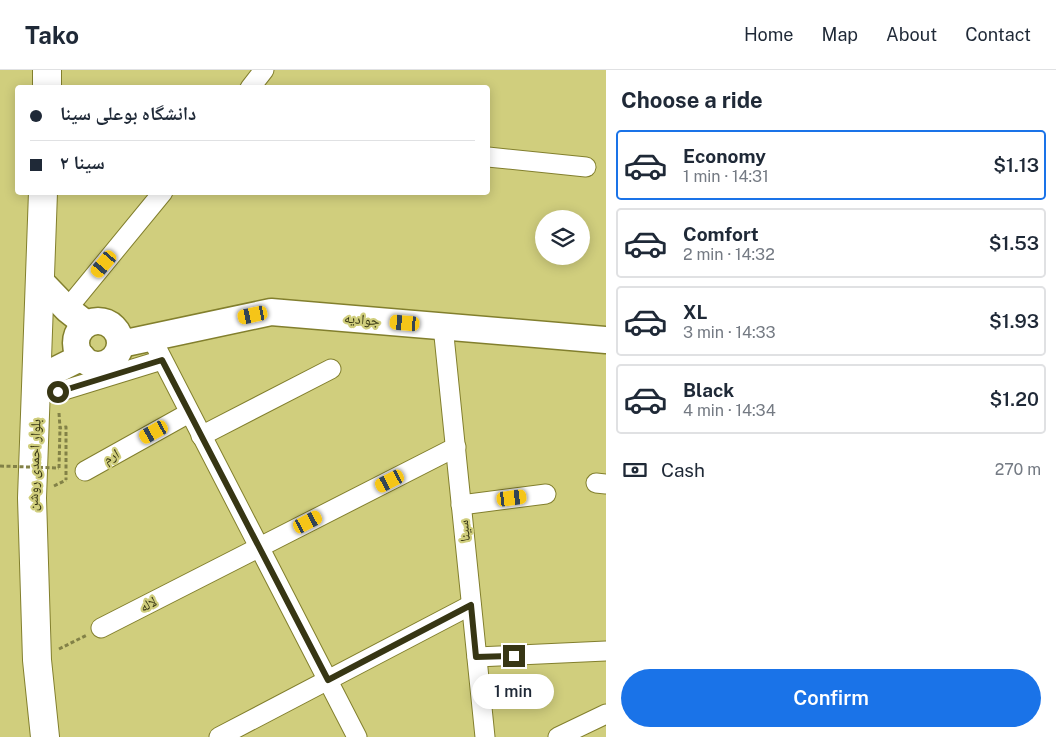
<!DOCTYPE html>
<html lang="en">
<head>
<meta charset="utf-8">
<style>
  :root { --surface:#fff; --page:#f6f6f7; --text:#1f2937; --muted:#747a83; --line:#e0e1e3; --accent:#1a73e8 }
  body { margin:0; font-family:"Public Sans","Noto Naskh Arabic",sans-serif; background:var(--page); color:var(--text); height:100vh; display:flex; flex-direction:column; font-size:19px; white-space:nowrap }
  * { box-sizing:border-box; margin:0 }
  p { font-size:16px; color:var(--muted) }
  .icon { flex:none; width:28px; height:28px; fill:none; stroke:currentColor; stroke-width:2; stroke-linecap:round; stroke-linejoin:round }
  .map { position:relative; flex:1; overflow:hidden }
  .sheet { display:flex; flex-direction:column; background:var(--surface); width:450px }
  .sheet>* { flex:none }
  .top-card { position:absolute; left:15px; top:15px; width:475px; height:110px; border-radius:5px; box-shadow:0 2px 12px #0003; display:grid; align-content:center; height:110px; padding:0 15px; background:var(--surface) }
  .fabs { position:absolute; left:535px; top:140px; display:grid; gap:10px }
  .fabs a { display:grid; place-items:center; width:55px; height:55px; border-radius:50%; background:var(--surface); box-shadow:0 2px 12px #0003; font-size:25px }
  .end { position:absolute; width:22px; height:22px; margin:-11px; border:6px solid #373614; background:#fff; box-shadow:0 0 0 2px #fff }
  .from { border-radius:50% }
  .bubble { position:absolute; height:35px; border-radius:18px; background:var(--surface); box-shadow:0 2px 12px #0003; font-size:16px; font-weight:600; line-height:35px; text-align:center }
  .car { position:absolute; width:15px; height:30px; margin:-15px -8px; border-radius:6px; box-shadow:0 0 4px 1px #0007; background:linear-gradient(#f5c518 24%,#345 0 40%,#f5c518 0 76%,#345 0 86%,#f5c518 0) }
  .top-card b { display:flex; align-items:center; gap:18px; height:48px; font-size:19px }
  .top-card b+b { border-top:1px solid var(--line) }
  .top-card i { width:12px; height:12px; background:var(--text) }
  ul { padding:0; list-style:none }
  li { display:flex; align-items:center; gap:15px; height:70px; margin:0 10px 8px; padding:0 5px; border:2px solid var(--line); border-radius:5px }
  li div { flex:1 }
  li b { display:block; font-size:19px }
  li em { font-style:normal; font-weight:600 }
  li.active { border-color:var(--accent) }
  li>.icon { width:45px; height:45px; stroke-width:1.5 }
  h2 { padding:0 15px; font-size:22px; line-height:60px }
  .pay { display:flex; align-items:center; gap:12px; height:55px; padding:0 15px; font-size:19px }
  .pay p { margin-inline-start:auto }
  .primary-button { display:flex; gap:10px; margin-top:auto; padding:10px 15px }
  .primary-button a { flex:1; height:58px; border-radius:30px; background:var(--accent); color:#fff; font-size:20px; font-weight:600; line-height:58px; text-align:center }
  header { display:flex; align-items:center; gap:30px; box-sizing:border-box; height:70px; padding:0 25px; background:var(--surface); border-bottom:1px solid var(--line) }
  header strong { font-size:24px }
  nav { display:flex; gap:28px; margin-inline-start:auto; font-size:18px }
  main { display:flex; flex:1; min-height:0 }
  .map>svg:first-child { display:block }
</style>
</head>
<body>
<header>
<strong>Tako</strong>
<nav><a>Home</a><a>Map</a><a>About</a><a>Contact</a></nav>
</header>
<main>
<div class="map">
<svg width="606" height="667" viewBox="0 0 606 667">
  <rect width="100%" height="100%" fill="#d0ce7d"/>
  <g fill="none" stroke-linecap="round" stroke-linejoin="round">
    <defs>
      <g id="minor">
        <polyline points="250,18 264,0"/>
        <polyline points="488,87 586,97"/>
        <polyline points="67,239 163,122"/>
        <polyline points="443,256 485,667"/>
        <polyline points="151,267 357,667"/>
        <polyline points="58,322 162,290"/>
        <polyline points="201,366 331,299"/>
        <polyline points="85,401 189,343"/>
        <polyline points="596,413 606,414"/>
        <polyline points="461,435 546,424"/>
        <polyline points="101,558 456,377"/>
        <polyline points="477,587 606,581"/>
        <polyline points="219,667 471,535"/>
        <polyline points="558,667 606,644"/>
      </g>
      <g id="secondary">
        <polyline points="41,212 67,239 86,254"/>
        <circle cx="98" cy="273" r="22"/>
        <polyline points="121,274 271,242 606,270"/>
        <polyline points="37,316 56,300 82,287"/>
      </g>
      <g id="trunk">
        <polyline points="47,18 47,0"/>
        <polyline points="43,122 32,428 37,590 45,667"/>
      </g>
    </defs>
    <use href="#minor" stroke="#827f2d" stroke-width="21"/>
    <use href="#secondary" stroke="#827f2d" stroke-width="29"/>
    <use href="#trunk" stroke="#827f2d" stroke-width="30"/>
    <g stroke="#828147" stroke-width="3" stroke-dasharray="4 2.5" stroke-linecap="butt">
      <polyline points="59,343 60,358 66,357 66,410"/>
      <polyline points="59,398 60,358"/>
      <polyline points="54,416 66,410"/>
      <polyline points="59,579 87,565"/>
    </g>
    <use href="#minor" stroke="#fff" stroke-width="19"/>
    <use href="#secondary" stroke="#fff" stroke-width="26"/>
    <use href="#trunk" stroke="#fff" stroke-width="28"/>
    <polyline stroke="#828147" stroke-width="3" stroke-dasharray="4 2.5" stroke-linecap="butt" points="0,396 59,398"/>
  </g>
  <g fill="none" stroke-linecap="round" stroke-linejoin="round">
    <polyline stroke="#373614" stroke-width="6" points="58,322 162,290 328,610 471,535 476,587 514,586"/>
  </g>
  <g text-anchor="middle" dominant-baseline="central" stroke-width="4.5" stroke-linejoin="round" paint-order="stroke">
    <g font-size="14" fill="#373614" stroke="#d0ce7d">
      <text transform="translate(362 249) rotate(5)">جوادیه</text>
      <text transform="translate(111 386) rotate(-29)">ارم</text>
      <text transform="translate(34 395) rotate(-88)">بلوار احمدی روشن</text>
      <text transform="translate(464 461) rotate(-96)">سینا</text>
      <text transform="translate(148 534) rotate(-27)">لاله</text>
    </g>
  </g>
</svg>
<div class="fabs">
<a><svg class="icon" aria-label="layers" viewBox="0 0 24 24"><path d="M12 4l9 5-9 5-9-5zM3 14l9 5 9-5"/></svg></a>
</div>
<i class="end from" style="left:58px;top:322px"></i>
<i class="end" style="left:514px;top:586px"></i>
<div class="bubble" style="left:472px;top:604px;width:82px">1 min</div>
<i class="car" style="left:104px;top:194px;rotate:220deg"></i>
<i class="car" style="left:253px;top:245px;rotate:258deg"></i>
<i class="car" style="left:405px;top:253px;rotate:275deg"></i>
<i class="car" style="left:154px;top:362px;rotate:241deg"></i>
<i class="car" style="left:390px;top:411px;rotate:243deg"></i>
<i class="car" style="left:512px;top:428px;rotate:83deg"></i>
<i class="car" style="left:308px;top:452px;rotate:63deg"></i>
<div class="top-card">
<b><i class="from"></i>دانشگاه بوعلی سینا</b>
<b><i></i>سینا ۲</b>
</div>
</div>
<section class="sheet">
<h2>Choose a ride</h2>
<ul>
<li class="active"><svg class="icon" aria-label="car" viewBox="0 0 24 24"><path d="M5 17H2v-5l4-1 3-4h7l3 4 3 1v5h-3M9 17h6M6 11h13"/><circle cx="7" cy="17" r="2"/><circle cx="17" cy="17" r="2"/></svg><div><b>Economy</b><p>1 min · 14:31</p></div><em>$1.13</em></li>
<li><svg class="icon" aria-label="car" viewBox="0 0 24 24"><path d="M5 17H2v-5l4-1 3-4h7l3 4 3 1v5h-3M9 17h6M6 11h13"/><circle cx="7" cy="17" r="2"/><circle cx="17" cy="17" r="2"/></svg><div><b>Comfort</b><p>2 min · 14:32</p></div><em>$1.53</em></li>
<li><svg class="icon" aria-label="car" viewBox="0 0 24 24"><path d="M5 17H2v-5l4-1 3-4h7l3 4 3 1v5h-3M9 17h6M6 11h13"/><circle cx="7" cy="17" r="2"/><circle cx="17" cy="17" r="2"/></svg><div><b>XL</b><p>3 min · 14:33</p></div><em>$1.93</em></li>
<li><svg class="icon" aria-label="car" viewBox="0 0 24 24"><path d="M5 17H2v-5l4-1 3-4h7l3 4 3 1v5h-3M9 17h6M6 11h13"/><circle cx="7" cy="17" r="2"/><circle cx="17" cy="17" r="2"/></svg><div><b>Black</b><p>4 min · 14:34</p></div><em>$1.20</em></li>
</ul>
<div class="pay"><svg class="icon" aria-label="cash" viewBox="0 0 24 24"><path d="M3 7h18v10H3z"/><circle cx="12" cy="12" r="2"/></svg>Cash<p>270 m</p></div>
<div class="primary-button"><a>Confirm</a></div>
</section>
</main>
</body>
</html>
